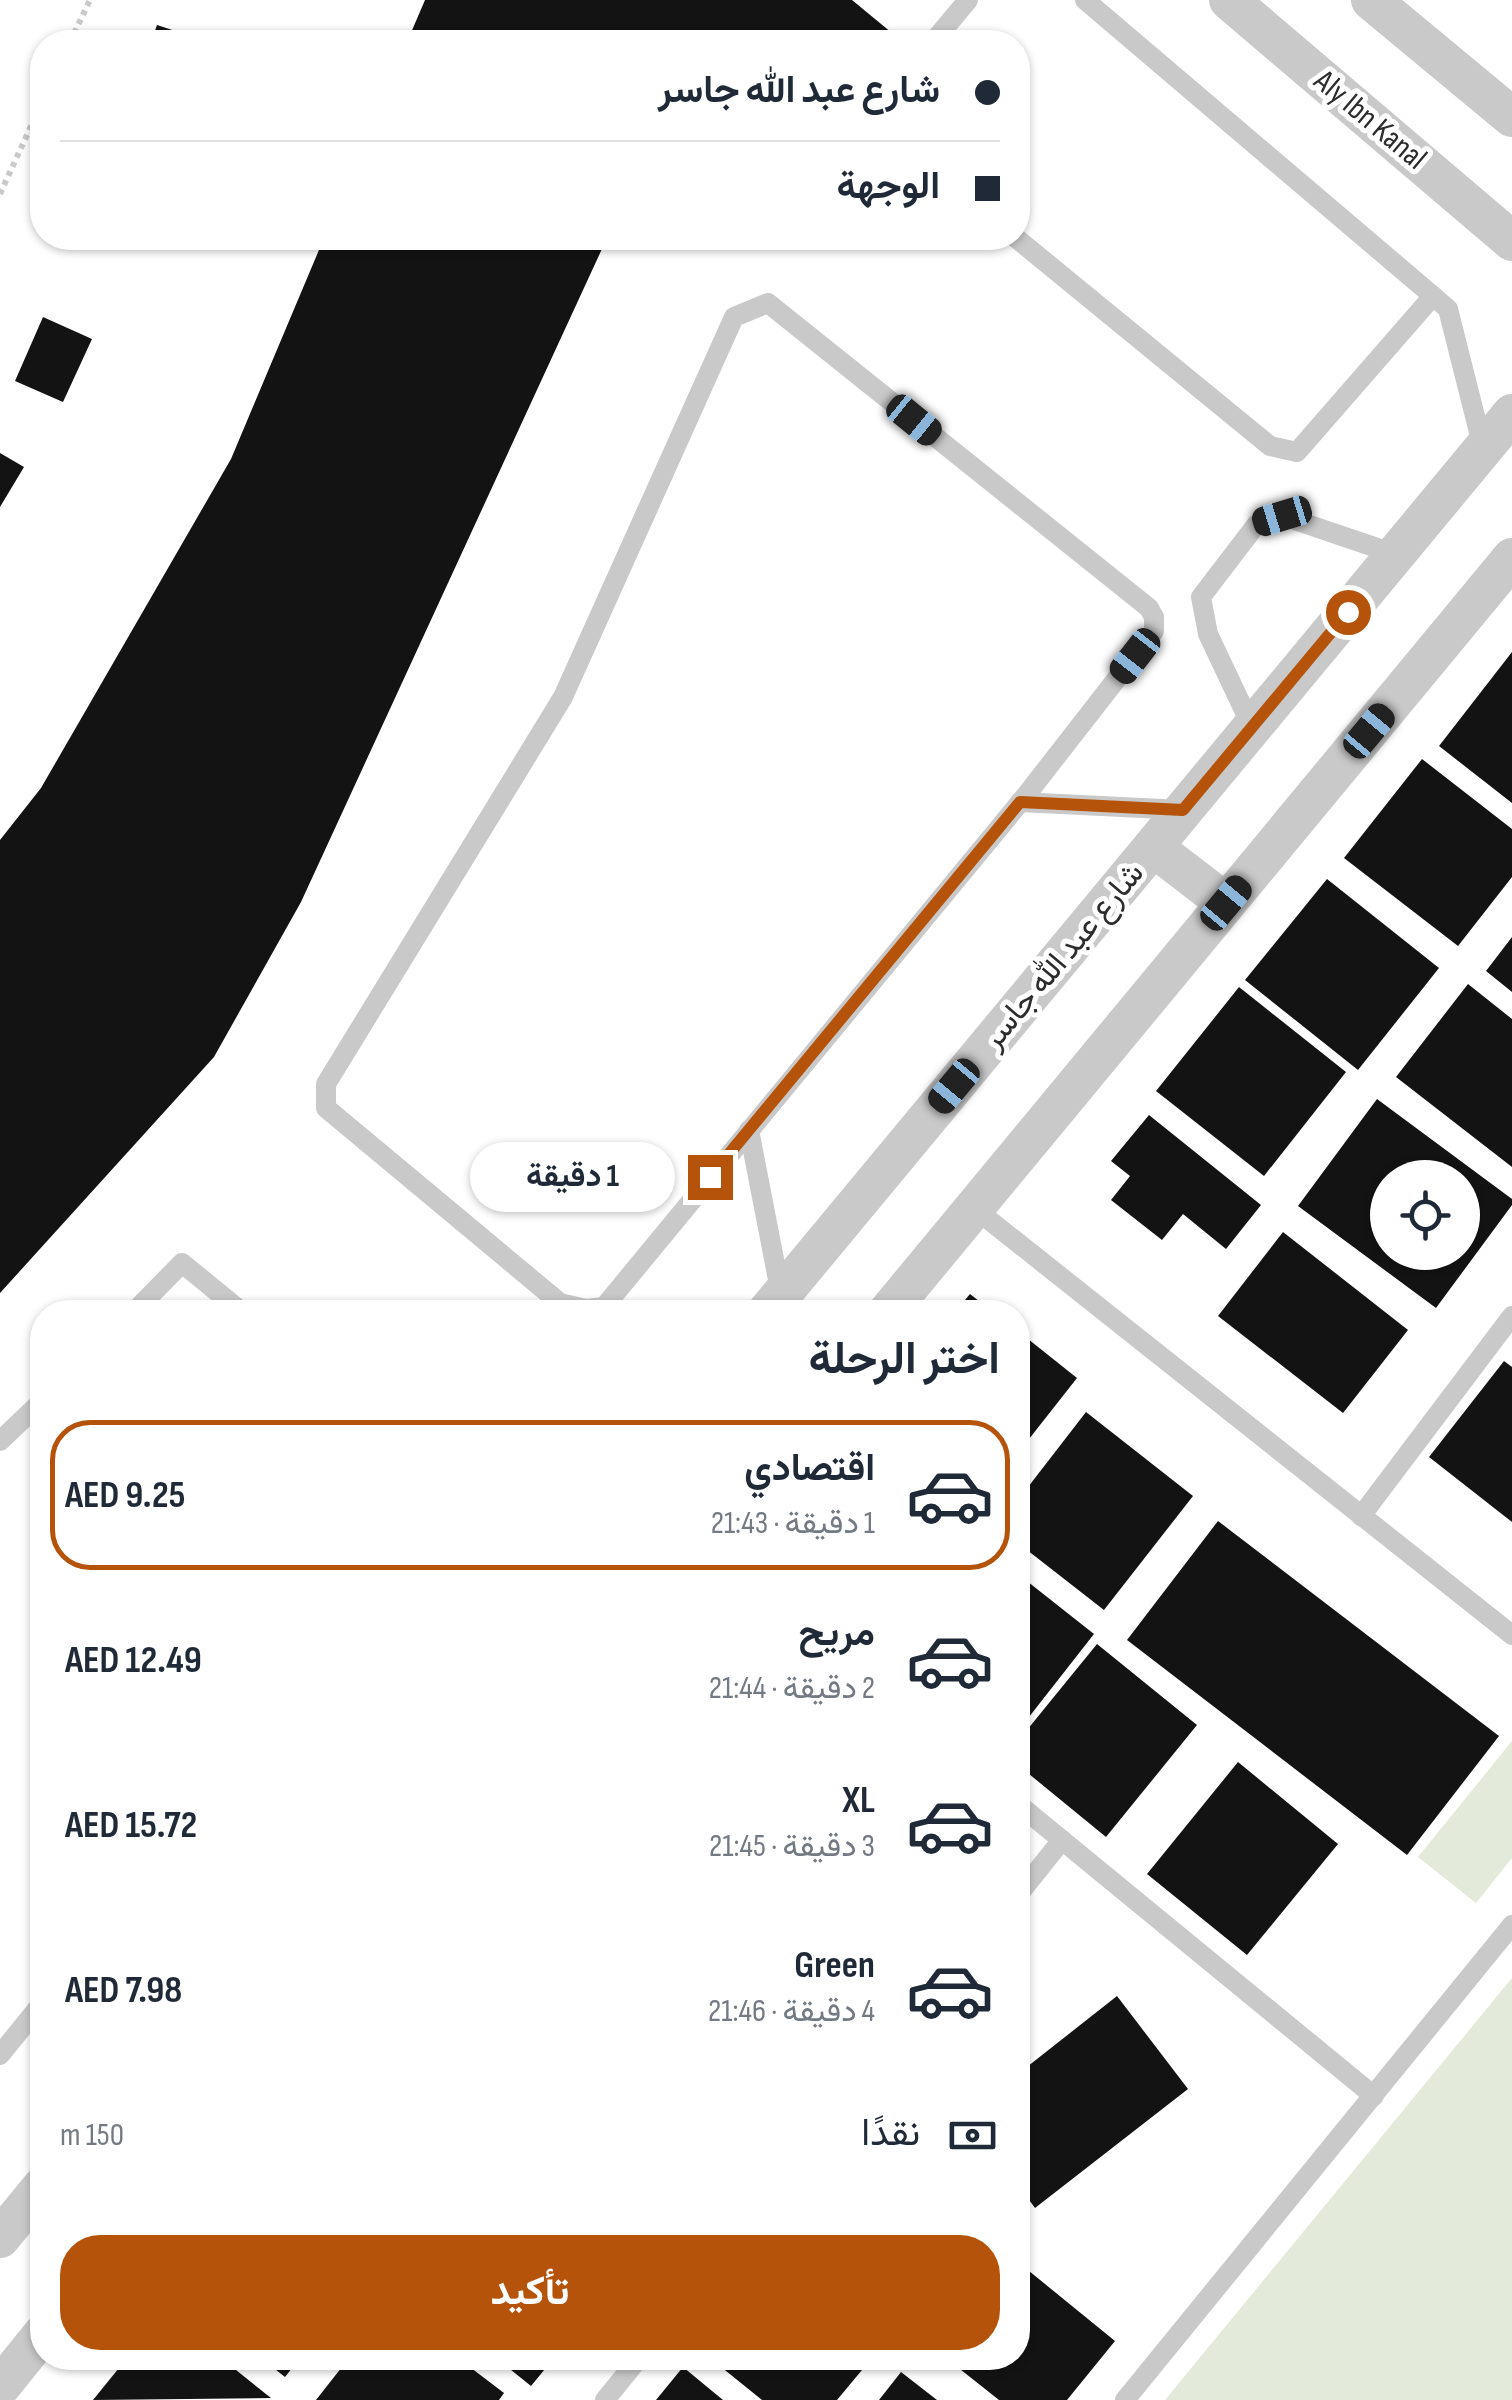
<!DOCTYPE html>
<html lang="ar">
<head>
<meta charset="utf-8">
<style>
  :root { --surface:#fff; --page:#f2f2f3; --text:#1f2937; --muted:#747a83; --line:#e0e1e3; --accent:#b45309 }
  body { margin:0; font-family:"Sofia Sans Condensed",Vazirmatn,sans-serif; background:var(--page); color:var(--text); direction:rtl; height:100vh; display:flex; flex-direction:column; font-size:38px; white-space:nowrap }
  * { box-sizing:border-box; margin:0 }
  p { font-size:32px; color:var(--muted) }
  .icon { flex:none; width:55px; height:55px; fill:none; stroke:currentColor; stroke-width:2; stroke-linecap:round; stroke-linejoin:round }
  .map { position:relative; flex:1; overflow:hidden; direction:ltr }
  .panel { position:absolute; left:30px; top:1300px; width:1000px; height:1070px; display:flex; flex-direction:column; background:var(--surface); border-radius:40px; box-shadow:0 2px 8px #0004; direction:rtl }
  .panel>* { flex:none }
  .guide { position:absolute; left:30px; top:30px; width:1000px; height:220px; border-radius:40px; box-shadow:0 2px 8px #0004; direction:rtl; display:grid; align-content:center; height:220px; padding:0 30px; background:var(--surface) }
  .controls { position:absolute; left:1370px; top:1160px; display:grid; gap:20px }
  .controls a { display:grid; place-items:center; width:110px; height:110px; border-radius:50%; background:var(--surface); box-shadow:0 2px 8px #0004; font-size:50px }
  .end { position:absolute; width:45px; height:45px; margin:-22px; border:12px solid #b45309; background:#fff; box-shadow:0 0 0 5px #fff }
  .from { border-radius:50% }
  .bubble { position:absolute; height:70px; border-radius:35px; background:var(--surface); box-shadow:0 2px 8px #0004; font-size:32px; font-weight:700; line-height:70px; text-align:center; direction:rtl }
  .car { position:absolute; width:30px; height:60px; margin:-30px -15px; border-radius:12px; box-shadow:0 0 8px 2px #0007; background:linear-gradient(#222 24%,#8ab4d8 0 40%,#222 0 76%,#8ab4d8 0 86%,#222 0) }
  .guide b { display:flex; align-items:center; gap:35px; height:95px; font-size:38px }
  .guide b+b { border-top:2px solid var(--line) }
  .guide i { width:25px; height:25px; background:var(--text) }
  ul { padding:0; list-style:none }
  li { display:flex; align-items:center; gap:30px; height:150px; margin:0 20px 15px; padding:0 10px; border:5px solid transparent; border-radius:40px }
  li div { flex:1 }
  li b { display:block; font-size:38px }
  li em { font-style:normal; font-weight:700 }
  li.selected { border-color:var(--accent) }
  li>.icon { width:90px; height:90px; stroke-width:1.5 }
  h2 { padding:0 30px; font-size:45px; line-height:120px }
  .pay { display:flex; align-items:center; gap:25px; height:110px; padding:0 30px; font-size:38px }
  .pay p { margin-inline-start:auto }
  .action { display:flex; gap:20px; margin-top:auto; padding:20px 30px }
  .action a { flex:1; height:115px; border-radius:40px; background:var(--accent); color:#fff; font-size:40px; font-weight:700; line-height:115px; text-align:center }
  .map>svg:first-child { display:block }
</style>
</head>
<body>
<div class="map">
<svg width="1512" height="2400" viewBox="0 0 1512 2400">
  <rect width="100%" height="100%" fill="#fff"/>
  <g fill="#e3ead9">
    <polygon points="1512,1741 1512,1858 1476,1903 1418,1857"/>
    <polygon points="1512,1978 1512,2400 1165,2400"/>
  </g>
  <g fill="#131313" fill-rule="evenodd">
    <polygon points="425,0 852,0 892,33 884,42 407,42"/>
    <polygon points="157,25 209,42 151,42"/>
    <polygon points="324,238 607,238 301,902 214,1057 0,1293 0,840 41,788 231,459"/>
    <polygon points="43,317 92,339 63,402 15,381"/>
    <polygon points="0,453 24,467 0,507"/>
    <polygon points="1512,652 1512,803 1439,746"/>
    <polygon points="1422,759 1512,829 1512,877 1458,946 1344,858"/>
    <polygon points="1327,879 1439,968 1358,1070 1245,980"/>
    <polygon points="1512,937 1512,992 1486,971"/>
    <polygon points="1468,984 1512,1019 1512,1167 1396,1077"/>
    <polygon points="1239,987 1346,1072 1264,1176 1156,1091"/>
    <path d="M1377,1099L1512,1199V1205L1436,1308L1298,1206ZM1388,1178H1462V1252H1388Z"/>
    <polygon points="1149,1115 1261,1205 1226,1249 1183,1214 1162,1240 1111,1200 1130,1176 1111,1161"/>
    <polygon points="1283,1232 1408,1330 1343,1413 1218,1316"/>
    <polygon points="970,1294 993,1312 955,1312"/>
    <polygon points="1018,1331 1077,1378 1018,1453"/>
    <polygon points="1504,1361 1512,1367 1512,1522 1429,1457"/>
    <polygon points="1086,1412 1193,1496 1104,1610 1018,1543 1018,1500"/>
    <polygon points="1218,1521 1499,1736 1407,1855 1127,1640"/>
    <polygon points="1018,1574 1094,1634 1018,1731"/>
    <polygon points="1097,1644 1197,1725 1106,1837 1018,1765 1018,1741"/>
    <polygon points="1238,1762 1338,1844 1247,1955 1147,1874"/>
    <polygon points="1117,1996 1188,2089 1035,2208 1018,2185 1018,2074"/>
    <polygon points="1018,2262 1115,2341 1067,2400 999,2400 946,2358 1018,2358"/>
    <polygon points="127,2358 221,2358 271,2398 93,2400"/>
    <polygon points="261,2358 300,2358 285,2377"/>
    <polygon points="349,2358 458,2358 504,2393 499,2400 316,2400"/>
    <polygon points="496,2358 554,2358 531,2386"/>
    <polygon points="710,2358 872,2358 837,2400 762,2400"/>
    <polygon points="683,2367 723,2400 656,2400"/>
    <polygon points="901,2372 937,2400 879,2400"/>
  </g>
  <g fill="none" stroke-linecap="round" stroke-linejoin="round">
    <g stroke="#c9c9c9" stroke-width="6" stroke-dasharray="5 5" stroke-linecap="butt">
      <polyline points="70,42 90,0"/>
      <polyline points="0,194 42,102"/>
    </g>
    <g stroke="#c9c9c9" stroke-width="20">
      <polyline points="1085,0 1433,296"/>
      <polyline points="933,42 968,0"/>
      <polyline points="1016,238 1270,446 1297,452 1433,296 1448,309 1483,448"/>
      <polygon points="768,303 1149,608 1154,617 1154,631 1027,794 604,1307 586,1309 560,1303 326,1108 326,1084 563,697 734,317"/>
      <polyline points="1252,727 1208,634 1201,597 1256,525 1283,516 1395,554"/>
      <polyline points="1020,802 1183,810"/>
      <polyline points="749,1130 781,1295"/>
      <polyline points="974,1208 1512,1635"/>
      <polyline points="134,1312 182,1263 242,1312"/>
      <polyline points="0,1441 42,1401"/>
      <polyline points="1361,1516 1512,1316"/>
      <polyline points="1018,1804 1374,2096"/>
      <polyline points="1018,1895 1062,1840"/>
      <polyline points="0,2055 42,2003"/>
      <polyline points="605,2400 639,2358"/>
      <polyline points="1125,2400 1512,1925"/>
    </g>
    <g stroke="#c9c9c9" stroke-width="40">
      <polyline points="1229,0 1512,241"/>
      <polyline points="1371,0 1512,117"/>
      <polyline points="1153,847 1226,903"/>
      <polyline points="767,1312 1512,414"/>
      <polyline points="888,1312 1512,558"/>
      <polyline points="0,2238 42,2187"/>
      <polyline points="0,2387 42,2335"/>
    </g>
  </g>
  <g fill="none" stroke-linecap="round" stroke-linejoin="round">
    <polyline stroke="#b45309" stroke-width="12" points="710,1177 1020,802 1183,810 1348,612"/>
  </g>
  <g text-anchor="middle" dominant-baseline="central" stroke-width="10" stroke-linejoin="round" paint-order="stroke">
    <g font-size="32" fill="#2c2c2c" stroke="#fff">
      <text transform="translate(1370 120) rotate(40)">Aly Ibn Kanal</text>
      <text transform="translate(1063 956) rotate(-50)">شارع عبد الله جاسر</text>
    </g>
  </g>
</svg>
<div class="controls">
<a><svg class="icon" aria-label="locate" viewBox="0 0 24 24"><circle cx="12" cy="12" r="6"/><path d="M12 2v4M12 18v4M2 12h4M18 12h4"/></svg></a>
</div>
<i class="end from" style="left:1348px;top:612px"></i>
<i class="end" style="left:710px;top:1177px"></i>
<div class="bubble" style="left:470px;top:1142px;width:205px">1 دقيقة</div>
<i class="car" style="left:914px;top:420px;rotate:129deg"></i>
<i class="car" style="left:1282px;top:516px;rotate:253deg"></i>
<i class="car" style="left:1135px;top:656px;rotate:218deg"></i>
<i class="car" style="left:1369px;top:731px;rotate:40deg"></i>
<i class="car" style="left:1226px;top:903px;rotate:40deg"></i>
<i class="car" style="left:954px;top:1086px;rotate:220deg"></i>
<div class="guide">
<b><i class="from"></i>شارع عبد الله جاسر</b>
<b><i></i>الوجهة</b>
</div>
<section class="panel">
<h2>اختر الرحلة</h2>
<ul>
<li class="selected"><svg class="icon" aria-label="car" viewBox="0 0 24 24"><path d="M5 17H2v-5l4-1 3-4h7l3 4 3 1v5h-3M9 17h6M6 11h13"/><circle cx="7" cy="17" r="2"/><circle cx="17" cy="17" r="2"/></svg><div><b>اقتصادي</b><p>1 دقيقة · 21:43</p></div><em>AED 9.25</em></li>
<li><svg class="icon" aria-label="car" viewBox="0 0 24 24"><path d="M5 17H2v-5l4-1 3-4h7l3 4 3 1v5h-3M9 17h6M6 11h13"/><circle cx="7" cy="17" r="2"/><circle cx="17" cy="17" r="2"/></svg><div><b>مريح</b><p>2 دقيقة · 21:44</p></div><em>AED 12.49</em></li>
<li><svg class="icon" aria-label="car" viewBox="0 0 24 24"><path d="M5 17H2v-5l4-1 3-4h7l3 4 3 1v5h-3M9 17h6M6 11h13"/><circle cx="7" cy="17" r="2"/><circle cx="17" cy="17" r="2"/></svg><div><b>XL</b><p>3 دقيقة · 21:45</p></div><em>AED 15.72</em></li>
<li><svg class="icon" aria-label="car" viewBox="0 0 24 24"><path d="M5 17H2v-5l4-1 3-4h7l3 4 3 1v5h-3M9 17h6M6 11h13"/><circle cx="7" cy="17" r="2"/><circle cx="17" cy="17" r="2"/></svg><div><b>Green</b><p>4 دقيقة · 21:46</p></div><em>AED 7.98</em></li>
</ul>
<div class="pay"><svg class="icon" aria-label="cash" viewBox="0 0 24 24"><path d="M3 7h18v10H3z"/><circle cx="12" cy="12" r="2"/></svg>نقدًا<p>150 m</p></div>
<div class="action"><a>تأكيد</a></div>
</section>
</div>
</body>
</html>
